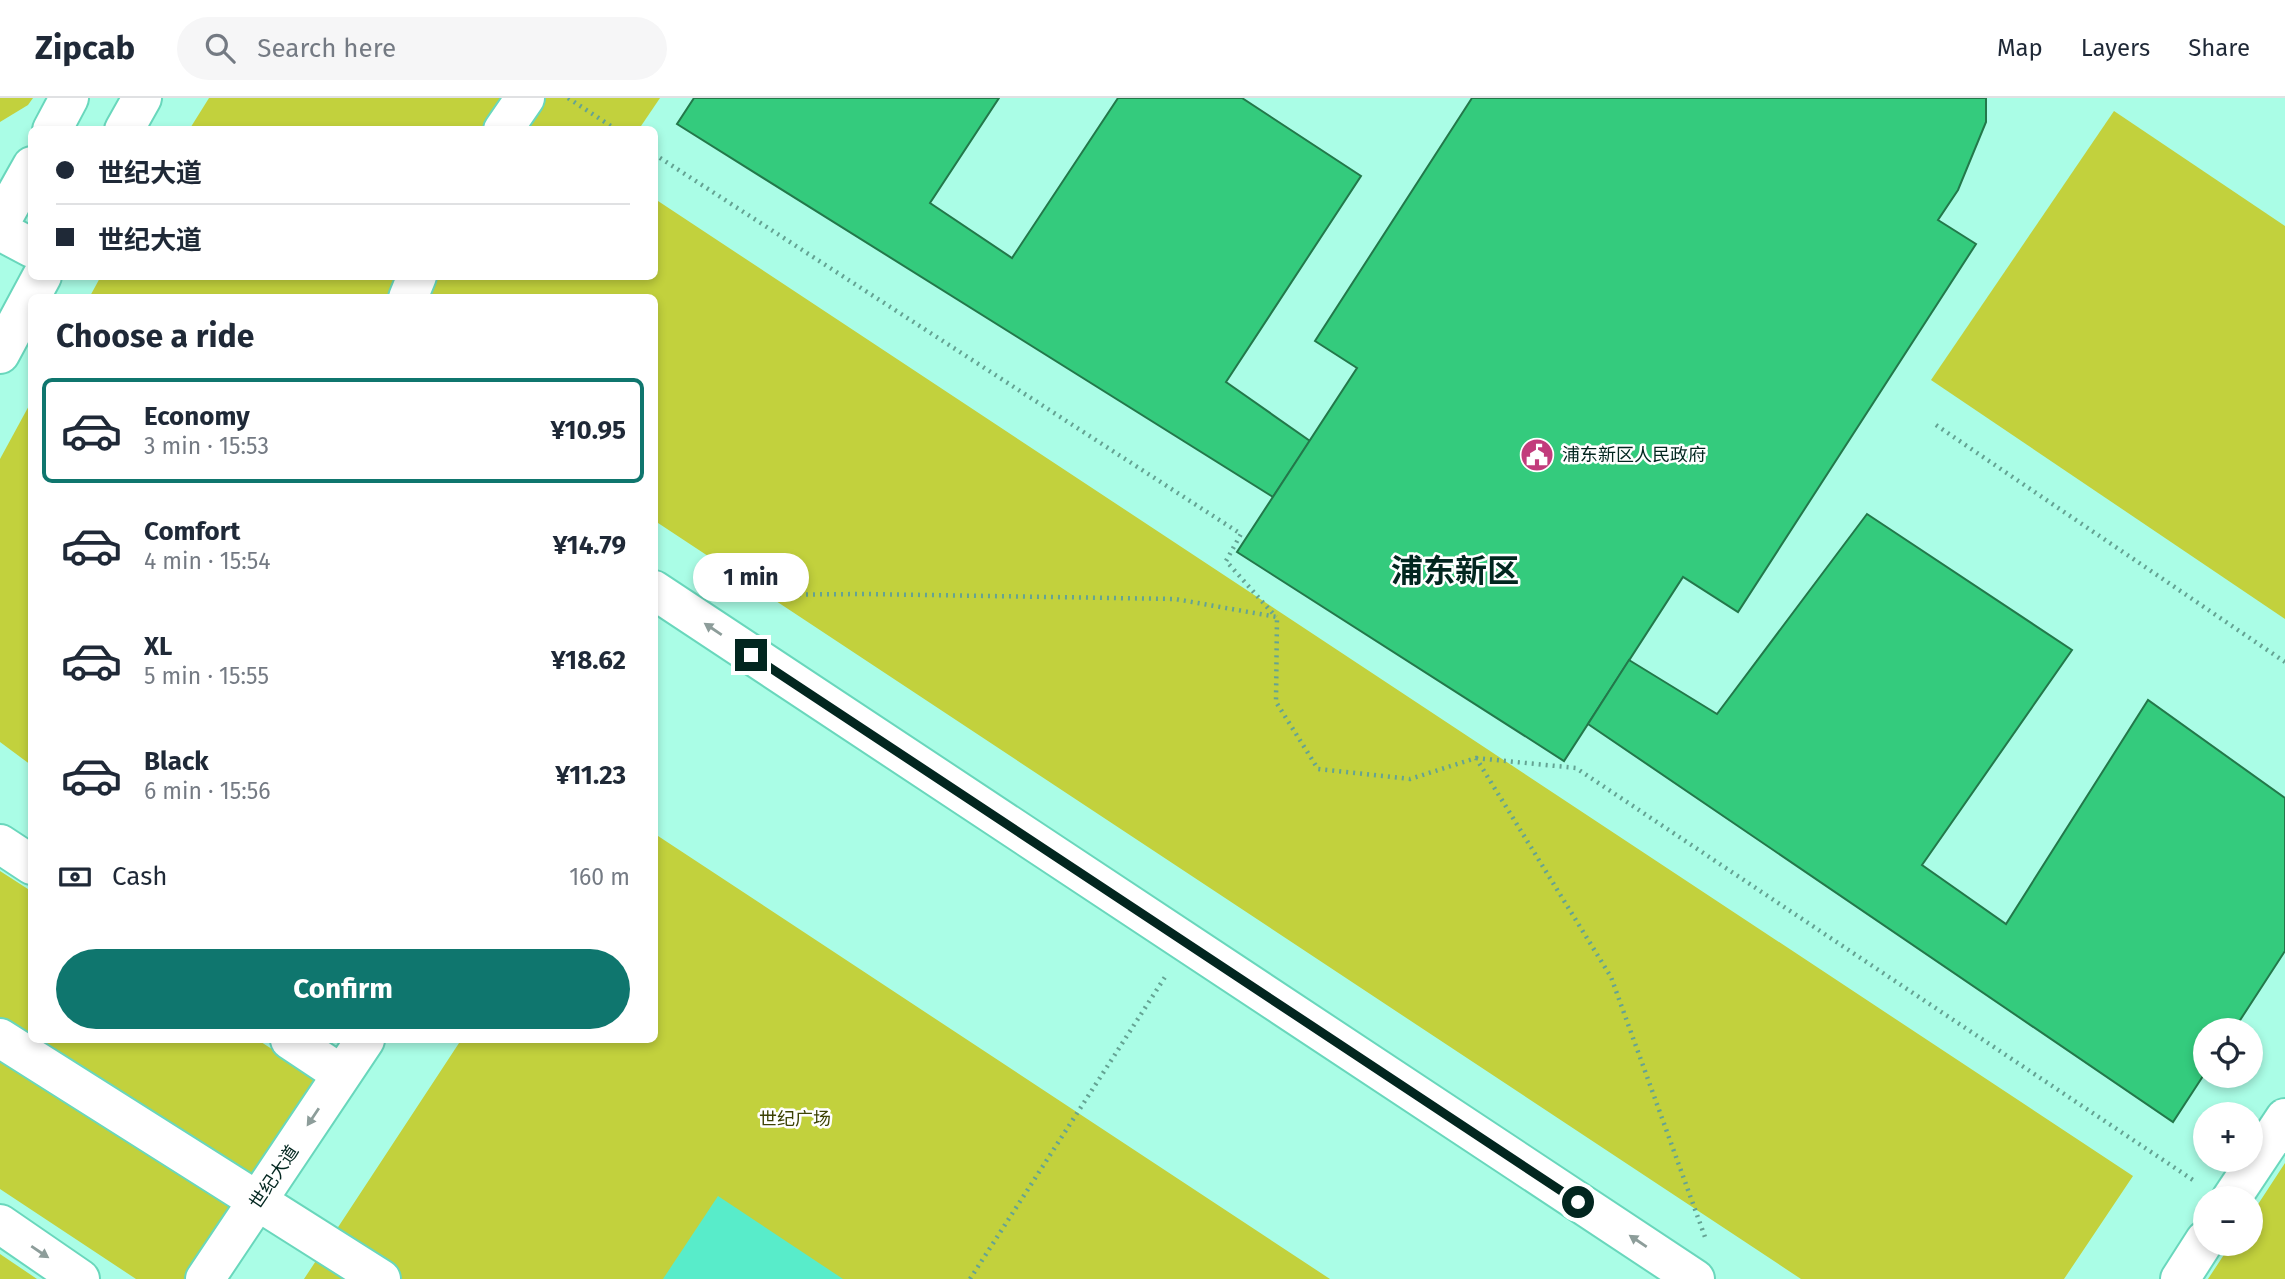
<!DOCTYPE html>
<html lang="en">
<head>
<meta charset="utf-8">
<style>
  :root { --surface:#fff; --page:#f6f6f7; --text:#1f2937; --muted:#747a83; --line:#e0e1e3; --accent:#0f766e }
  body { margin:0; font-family:"Fira Sans","Noto Sans SC",sans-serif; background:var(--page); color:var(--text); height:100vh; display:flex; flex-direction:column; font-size:26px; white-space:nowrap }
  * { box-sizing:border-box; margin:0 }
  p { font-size:23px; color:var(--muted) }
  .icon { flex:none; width:38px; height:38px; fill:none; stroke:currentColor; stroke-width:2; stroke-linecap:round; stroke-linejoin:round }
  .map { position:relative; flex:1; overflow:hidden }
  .side { position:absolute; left:28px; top:196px; width:630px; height:749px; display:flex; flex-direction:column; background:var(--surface); border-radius:10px; box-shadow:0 4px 10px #0003 }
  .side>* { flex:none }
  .banner { position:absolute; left:28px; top:28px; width:630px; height:154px; border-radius:10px; box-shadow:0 4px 10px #0003; display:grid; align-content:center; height:154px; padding:0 28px; background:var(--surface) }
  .controls { position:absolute; left:2193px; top:920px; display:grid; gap:14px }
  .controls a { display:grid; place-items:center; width:70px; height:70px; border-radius:50%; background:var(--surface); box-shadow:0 4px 10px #0003; font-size:35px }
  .end { position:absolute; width:32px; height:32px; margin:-16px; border:9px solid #02261f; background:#fff; box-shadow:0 0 0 4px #fff }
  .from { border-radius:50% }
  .bubble { position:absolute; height:49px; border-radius:24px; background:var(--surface); box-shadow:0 4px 10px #0003; font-size:23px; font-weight:700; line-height:49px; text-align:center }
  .banner b { display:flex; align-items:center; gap:24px; height:66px; font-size:26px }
  .banner b+b { border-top:2px solid var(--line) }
  .banner i { width:18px; height:18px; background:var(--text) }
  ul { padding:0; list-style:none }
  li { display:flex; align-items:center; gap:21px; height:105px; margin:0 14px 10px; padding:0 14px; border:4px solid transparent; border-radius:10px }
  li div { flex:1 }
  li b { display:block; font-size:26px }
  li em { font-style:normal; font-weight:700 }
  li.on { border-color:var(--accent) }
  li>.icon { width:63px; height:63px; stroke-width:1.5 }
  h2 { padding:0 28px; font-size:32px; line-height:84px }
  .pay { display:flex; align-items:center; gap:18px; height:77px; padding:0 28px; font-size:26px }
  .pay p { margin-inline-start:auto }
  .action { display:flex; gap:14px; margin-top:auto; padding:14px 28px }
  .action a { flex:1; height:80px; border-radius:42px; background:var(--accent); color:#fff; font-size:28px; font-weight:700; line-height:80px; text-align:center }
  header { display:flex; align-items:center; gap:42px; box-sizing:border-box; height:98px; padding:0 35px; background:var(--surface); border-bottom:2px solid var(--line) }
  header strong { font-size:33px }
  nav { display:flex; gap:38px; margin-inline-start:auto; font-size:24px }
  .search { width:490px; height:63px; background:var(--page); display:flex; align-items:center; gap:18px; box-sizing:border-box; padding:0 24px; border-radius:38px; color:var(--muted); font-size:26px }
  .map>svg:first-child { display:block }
</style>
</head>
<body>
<header>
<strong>Zipcab</strong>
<div class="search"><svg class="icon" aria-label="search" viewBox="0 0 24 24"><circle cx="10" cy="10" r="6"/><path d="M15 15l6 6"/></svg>Search here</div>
<nav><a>Map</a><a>Layers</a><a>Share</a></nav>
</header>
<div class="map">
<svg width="2285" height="1181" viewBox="0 0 2285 1181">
  <rect width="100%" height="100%" fill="#aafde6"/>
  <g fill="#c2d13d">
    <polygon points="0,0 33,0 28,7 0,24"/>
    <polygon points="209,0 660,0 639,31 189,32"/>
    <polygon points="2114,13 2285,128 2285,521 1931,282"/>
    <polygon points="655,101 2133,1078 2064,1181 1801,1181 655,423 654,200 89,200 101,178 654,178"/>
    <polygon points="31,304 31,667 0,644 0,361"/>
    <polygon points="655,736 1330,1181 304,1181 461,942 654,942"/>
    <polygon points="0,773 31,793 32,942 258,942 318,981 187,1181 136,1181 0,1091"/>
    <polygon points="2285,1065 2285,1181 2208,1181 2231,1146 2250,1146 2251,1117"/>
    <polygon points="0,1156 37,1181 0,1181"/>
  </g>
  <polygon fill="#58ecca" points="718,1098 843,1181 663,1181"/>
  <g fill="#34cb7d" stroke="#23784a" stroke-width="2">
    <polygon points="694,0 999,0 930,105 1012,160 1118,0 1242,0 1361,78 1226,284 1310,343 1273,399 677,26"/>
    <polygon points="1472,0 1986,0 1986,24 1958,92 1938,122 1976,146 1738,514 1683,479 1564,663 1237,454 1357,270 1315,243"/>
    <polygon points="1867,416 2072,552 1922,767 2006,826 2148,602 2285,700 2285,853 2233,933 2205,933 2205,975 2173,1024 1588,626 1629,562 1717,616"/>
  </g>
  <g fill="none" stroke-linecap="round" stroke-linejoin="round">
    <defs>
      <g id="minor">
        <polyline points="52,32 69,0"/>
        <polyline points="124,32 142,0"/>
        <polyline points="503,32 525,0"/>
        <polyline points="0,125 32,68"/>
        <polyline points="0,133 32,150"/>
        <polyline points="408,200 417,178"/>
        <polyline points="0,256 42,178"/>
        <polyline points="654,492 1695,1181"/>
        <polyline points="0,746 32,767"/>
        <polyline points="0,940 381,1181"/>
        <polyline points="290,942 341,976"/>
        <polyline points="2231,1101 2285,1020"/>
        <polyline points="0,1126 80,1181"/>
        <polyline points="205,1181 365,942"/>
        <polyline points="2180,1181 2205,1142"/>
      </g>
    </defs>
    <use href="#minor" stroke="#69d7bc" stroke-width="42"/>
    <g stroke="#64a393" stroke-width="4.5" stroke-dasharray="2 5" stroke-linecap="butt">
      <polyline points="568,0 617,32"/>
      <polyline points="654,56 1241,436 1226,463 1276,519"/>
      <polyline points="1936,327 2285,564"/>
      <polyline points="736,497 865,496 1175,501 1277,519 1276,604 1318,671 1410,681 1476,660 1611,879 1705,1139"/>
      <polyline points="1476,660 1576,670 2196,1084"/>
      <polyline points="970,1181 1165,879"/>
    </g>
    <use href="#minor" stroke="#fff" stroke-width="38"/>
  </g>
  <defs><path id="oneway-solid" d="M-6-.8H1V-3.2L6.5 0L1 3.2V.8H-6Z" transform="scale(1.75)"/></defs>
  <g fill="#8d9d9a">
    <use href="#oneway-solid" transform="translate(713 531) rotate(-146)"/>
    <use href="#oneway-solid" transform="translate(313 1019) rotate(124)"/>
    <use href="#oneway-solid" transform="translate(1638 1143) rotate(-146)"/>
    <use href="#oneway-solid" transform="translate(40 1154) rotate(34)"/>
  </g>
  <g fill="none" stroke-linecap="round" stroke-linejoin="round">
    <polyline stroke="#02261f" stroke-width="9" points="751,557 1578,1104"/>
  </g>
  <defs>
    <symbol id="civic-disc" viewBox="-11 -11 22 22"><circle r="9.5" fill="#c23c7c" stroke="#fff"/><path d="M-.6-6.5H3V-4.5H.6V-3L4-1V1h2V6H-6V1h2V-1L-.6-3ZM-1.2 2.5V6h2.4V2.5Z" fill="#fff"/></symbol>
  </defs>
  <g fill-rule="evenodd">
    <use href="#civic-disc" x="1518" y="338" width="38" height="38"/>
  </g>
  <g text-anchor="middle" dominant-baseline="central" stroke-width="5" stroke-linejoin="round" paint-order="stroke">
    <g font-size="18" fill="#02261f" stroke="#fff" text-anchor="start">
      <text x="1562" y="357">浦东新区人民政府</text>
    </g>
    <g font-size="18" fill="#3d4204" stroke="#fff">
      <text x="795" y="1021">世纪广场</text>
    </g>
    <g font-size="18" fill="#02261f" stroke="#fff">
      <text transform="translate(274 1079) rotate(-56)">世纪大道</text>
    </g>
    <g font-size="32" font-weight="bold" fill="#02261f" stroke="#fff">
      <text x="1455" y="473">浦东新区</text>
    </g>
  </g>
</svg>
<div class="controls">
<a><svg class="icon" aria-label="locate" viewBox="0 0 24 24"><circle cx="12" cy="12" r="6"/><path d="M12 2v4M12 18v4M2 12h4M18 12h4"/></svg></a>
<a>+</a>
<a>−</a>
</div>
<i class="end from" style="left:1578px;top:1104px"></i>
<i class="end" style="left:751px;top:557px"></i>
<div class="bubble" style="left:693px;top:455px;width:116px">1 min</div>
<div class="banner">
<b><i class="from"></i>世纪大道</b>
<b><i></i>世纪大道</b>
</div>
<section class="side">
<h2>Choose a ride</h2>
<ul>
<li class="on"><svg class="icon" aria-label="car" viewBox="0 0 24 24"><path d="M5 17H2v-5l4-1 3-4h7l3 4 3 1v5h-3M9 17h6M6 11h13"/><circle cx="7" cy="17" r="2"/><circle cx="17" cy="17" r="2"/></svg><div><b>Economy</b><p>3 min · 15:53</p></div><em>¥10.95</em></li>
<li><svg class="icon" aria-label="car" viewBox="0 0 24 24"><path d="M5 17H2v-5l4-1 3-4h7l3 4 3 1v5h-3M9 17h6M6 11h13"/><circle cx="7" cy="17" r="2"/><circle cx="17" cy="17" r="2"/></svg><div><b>Comfort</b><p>4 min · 15:54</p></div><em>¥14.79</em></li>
<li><svg class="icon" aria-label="car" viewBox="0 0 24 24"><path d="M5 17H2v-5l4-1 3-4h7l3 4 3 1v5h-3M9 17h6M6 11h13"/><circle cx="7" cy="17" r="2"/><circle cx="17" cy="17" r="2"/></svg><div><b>XL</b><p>5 min · 15:55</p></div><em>¥18.62</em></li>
<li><svg class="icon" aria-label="car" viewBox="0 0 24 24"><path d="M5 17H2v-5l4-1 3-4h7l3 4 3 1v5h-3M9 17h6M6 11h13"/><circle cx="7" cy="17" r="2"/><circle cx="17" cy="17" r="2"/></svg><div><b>Black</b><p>6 min · 15:56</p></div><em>¥11.23</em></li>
</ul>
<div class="pay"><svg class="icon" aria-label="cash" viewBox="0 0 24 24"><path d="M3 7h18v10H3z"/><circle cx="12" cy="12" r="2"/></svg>Cash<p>160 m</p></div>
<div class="action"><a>Confirm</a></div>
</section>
</div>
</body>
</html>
